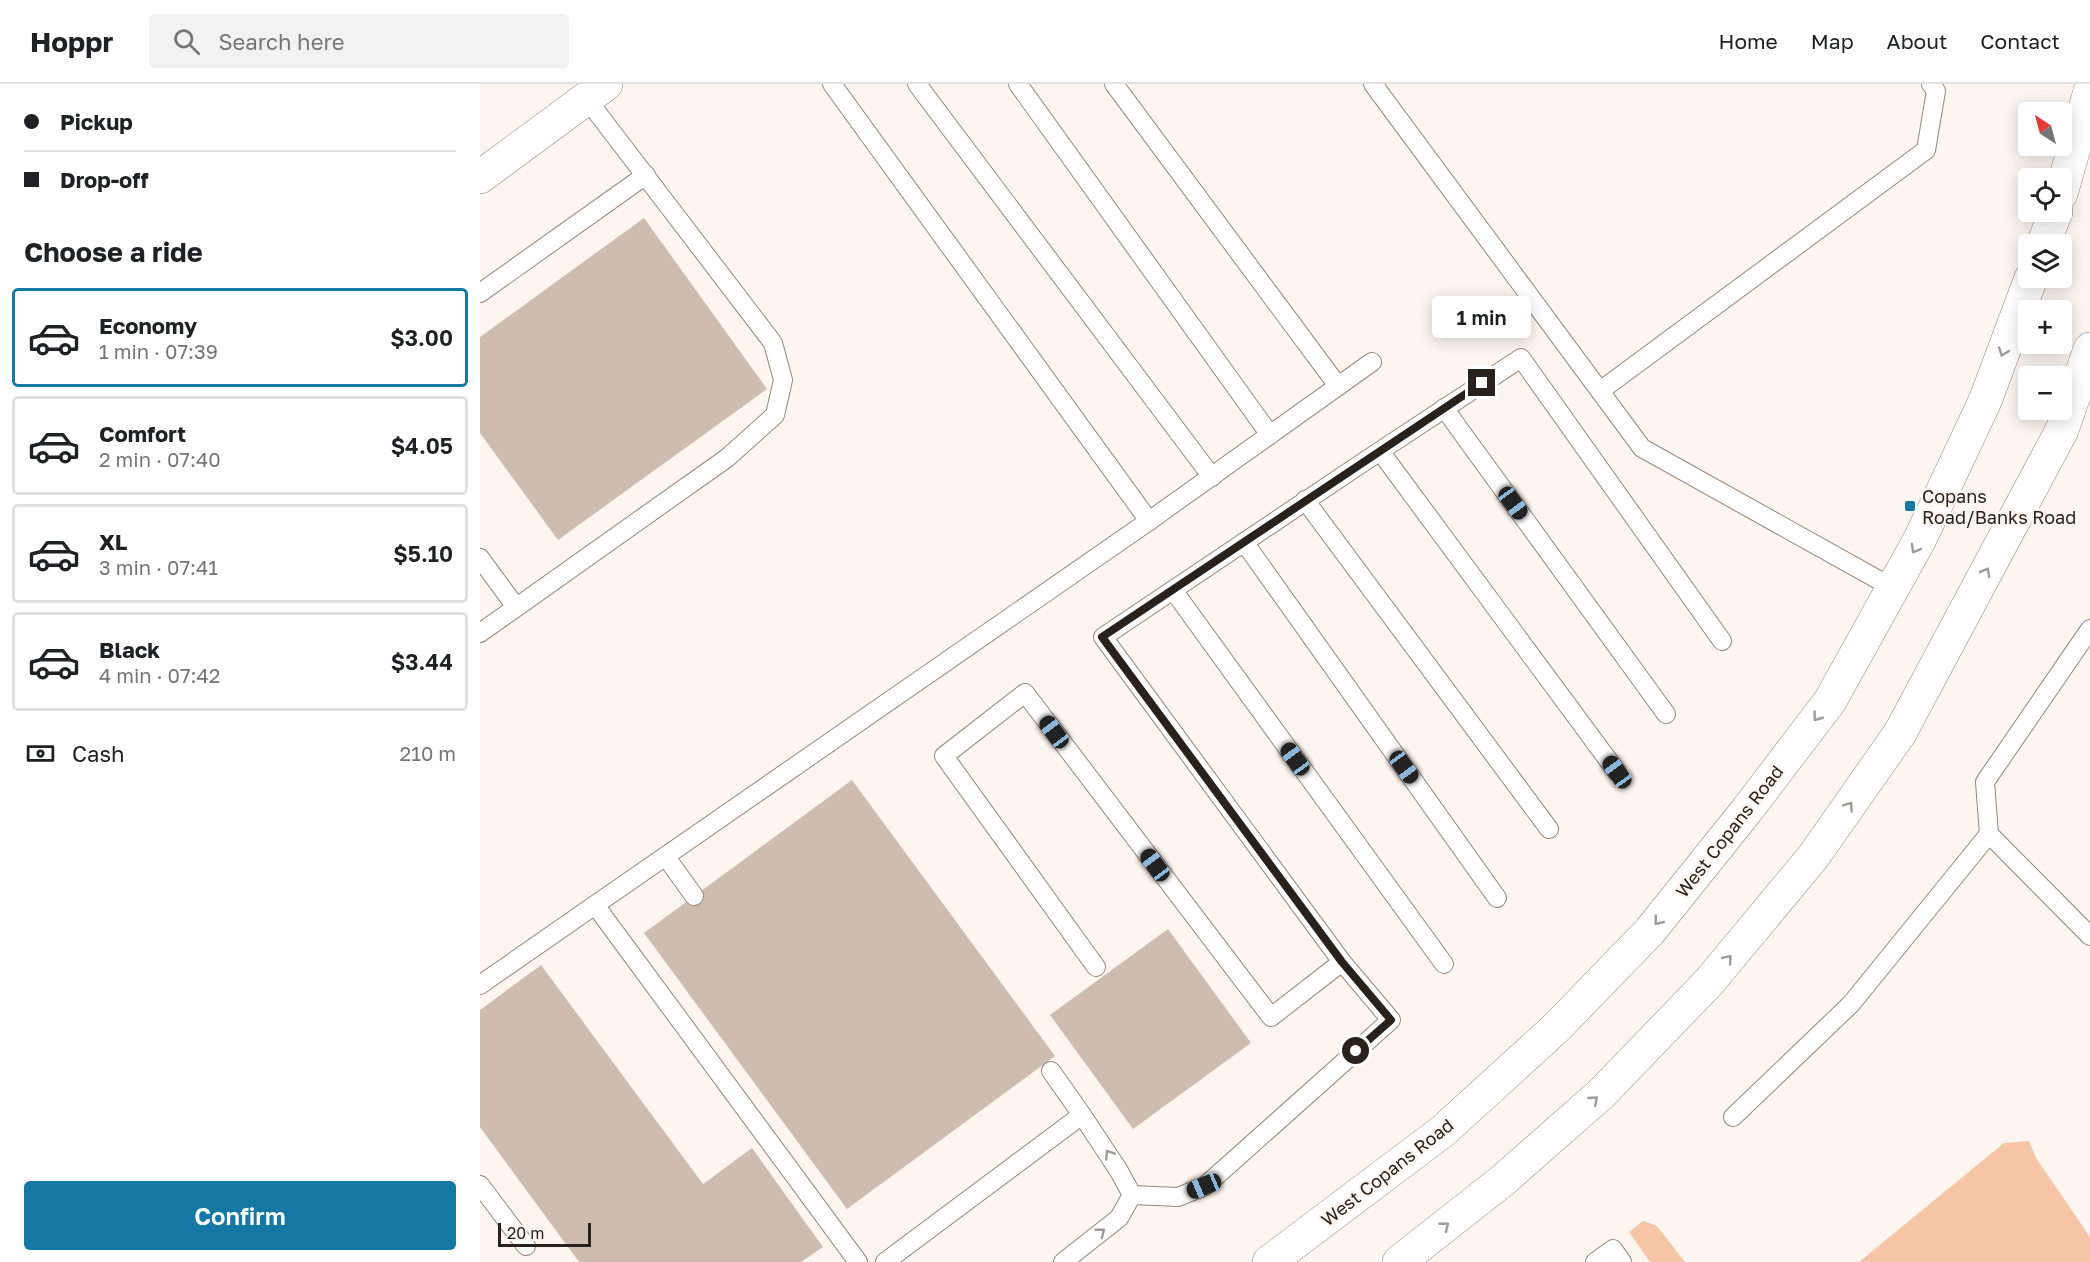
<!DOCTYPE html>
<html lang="en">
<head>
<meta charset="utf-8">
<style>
  :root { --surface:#fff; --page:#f2f2f2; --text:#202124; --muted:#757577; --line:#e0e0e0; --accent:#1578a4 }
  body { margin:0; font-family:"Golos Text",sans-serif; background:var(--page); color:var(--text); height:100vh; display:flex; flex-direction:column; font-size:22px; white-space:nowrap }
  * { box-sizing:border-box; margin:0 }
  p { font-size:20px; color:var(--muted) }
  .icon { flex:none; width:33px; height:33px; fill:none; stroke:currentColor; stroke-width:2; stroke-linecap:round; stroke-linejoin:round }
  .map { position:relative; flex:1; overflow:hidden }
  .panel { display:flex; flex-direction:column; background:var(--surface); width:480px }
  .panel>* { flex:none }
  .top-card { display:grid; align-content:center; height:132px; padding:0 24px; background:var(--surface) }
  .needle { width:39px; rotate:324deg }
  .buttons { position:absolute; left:1538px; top:18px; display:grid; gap:12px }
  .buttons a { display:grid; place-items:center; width:54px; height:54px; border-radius:6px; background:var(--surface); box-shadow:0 3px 15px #0003; font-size:30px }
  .scale { position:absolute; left:18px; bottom:15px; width:93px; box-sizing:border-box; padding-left:6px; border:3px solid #28211c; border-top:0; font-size:16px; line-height:21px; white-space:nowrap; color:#28211c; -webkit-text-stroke:4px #fdf5f0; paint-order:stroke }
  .end { position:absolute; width:27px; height:27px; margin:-14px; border:8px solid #28211c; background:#fff; box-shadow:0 0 0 3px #fff }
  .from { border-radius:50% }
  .bubble { position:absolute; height:42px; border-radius:6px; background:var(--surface); box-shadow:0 3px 15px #0003; font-size:20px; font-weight:600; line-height:42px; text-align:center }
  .car { position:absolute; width:18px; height:36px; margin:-18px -9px; border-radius:8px; box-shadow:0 0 4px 2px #0007; background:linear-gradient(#222 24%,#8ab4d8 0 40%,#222 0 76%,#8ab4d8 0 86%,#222 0) }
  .top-card b { display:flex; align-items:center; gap:21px; height:57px; font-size:22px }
  .top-card b+b { border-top:2px solid var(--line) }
  .top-card i { width:15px; height:15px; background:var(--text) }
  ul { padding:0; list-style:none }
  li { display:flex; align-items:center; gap:18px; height:99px; margin:0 12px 9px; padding:0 12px; border:3px solid var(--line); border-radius:6px }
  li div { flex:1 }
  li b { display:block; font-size:22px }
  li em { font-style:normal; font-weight:600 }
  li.current { border-color:var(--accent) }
  li>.icon { width:54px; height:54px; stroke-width:1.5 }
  h2 { padding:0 24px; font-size:27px; line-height:72px }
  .pay { display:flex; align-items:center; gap:15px; height:66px; padding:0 24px; font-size:22px }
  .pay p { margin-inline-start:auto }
  .action { display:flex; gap:12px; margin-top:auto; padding:12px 24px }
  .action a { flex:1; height:69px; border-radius:6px; background:var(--accent); color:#fff; font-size:24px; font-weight:600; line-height:69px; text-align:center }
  header { display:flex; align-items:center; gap:36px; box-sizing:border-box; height:84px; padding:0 30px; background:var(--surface); border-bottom:2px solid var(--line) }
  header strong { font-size:28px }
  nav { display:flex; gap:33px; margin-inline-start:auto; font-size:21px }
  .search { width:420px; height:54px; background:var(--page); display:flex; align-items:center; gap:15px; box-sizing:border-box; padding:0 21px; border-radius:6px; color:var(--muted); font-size:22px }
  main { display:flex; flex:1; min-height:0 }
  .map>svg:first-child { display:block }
</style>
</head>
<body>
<header>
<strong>Hoppr</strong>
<div class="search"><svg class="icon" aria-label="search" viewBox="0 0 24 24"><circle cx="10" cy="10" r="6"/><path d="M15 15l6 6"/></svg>Search here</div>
<nav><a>Home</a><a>Map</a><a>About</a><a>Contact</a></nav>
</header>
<main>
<section class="panel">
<div class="top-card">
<b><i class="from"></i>Pickup</b>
<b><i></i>Drop-off</b>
</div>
<h2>Choose a ride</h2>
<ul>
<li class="current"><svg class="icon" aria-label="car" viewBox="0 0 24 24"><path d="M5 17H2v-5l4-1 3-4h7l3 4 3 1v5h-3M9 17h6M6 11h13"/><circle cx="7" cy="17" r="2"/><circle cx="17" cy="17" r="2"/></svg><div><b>Economy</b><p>1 min · 07:39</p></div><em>$3.00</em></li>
<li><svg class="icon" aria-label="car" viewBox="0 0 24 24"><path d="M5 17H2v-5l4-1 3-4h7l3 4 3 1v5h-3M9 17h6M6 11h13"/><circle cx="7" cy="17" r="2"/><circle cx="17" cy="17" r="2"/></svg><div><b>Comfort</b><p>2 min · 07:40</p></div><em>$4.05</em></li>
<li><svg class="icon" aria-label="car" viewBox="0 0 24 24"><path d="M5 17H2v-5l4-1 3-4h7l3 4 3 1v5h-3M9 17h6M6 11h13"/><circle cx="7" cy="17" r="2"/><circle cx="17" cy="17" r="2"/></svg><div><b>XL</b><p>3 min · 07:41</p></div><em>$5.10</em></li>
<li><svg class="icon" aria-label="car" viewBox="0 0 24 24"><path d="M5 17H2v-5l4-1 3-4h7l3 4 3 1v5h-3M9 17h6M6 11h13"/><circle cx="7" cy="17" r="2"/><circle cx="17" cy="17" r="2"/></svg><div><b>Black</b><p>4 min · 07:42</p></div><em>$3.44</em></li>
</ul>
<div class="pay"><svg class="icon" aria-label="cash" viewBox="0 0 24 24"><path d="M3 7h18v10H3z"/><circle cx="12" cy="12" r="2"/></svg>Cash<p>210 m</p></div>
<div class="action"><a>Confirm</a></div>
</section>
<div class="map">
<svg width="1610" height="1178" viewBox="0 0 1610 1178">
  <rect width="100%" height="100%" fill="#fdf5f0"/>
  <g fill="#f5c5a5">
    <polygon points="1549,1057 1556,1074 1610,1153 1610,1178 1379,1178 1524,1059"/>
    <polygon points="1163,1137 1177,1142 1205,1178 1170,1178 1149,1148"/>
  </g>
  <g fill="#cfbcb0">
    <polygon points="164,134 287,305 78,456 0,349 0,253"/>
    <polygon points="372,696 575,972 367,1125 164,849"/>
    <polygon points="688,845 771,959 653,1045 570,931"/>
    <polygon points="61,881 223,1100 272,1064 343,1163 321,1178 99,1178 0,1043 0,926"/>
  </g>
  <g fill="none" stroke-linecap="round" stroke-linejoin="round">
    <defs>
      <g id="service">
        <polyline points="352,0 669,437"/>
        <polyline points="437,0 732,393"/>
        <polyline points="538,0 790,351"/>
        <polyline points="634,0 858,302"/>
        <polyline points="893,0 1162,364 1413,504"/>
        <polyline points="0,209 166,91"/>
        <polyline points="1120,307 1446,66 1456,7 1451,0"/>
        <polyline points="964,324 1186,630"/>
        <polyline points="900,367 1041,274 1242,557"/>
        <polyline points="825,416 1069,745"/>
        <polyline points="764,458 1017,814"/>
        <polyline points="0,474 36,523"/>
        <polyline points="693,506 964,880"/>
        <polyline points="1610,545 1505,698 1509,750 1610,852"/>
        <polyline points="0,549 247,374 295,331 303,296 293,259 106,14"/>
        <polyline points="186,773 214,812"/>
        <polyline points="616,883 464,672 545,609 791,933 862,878"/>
        <polyline points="0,901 115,821"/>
        <polyline points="602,1031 639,1087 652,1111"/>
        <polyline points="1253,1033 1371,920 1509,750"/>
        <polyline points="0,1101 46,1162"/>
        <polyline points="652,1111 698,1113 725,1102 911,936 862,878 623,553 900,367 1137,688"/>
        <polyline points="378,1178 115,821 669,437 892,278"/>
        <polyline points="405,1178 602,1031 571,987"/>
        <polyline points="583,1178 639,1134 652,1111"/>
        <polyline points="1115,1178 1133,1165 1142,1178"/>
      </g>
      <polyline id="minor" points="0,93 126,0"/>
      <g id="secondary">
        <polyline points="1581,110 1610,7"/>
        <polyline points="1563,160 1576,128"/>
        <polyline points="789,1178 963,1047 1076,944 1170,847 1267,726 1350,617 1440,455 1505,317 1551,194"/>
        <polyline points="919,1178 1022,1097 1122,1009 1229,898 1333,773 1420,649 1582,346 1610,265"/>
      </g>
    </defs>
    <use href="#service" stroke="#98867b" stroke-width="20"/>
    <use href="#minor" stroke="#98867b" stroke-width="34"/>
    <use href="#secondary" stroke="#98867b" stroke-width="34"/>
    <use href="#service" stroke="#fff" stroke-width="18"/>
    <use href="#minor" stroke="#fff" stroke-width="33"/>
    <use href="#secondary" stroke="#fff" stroke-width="33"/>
  </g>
  <defs><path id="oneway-chevron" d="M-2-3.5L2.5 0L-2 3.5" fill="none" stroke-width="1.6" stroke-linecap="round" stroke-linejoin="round" transform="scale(1.5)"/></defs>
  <g stroke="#9e9b99">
    <use href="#oneway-chevron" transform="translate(1523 268) rotate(110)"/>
    <use href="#oneway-chevron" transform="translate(1435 465) rotate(119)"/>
    <use href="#oneway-chevron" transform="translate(1506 488) rotate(-62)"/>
    <use href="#oneway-chevron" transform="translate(1337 633) rotate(127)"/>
    <use href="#oneway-chevron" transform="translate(1369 722) rotate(-55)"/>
    <use href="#oneway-chevron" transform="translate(1178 837) rotate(129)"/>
    <use href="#oneway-chevron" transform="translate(1248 875) rotate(-50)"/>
    <use href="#oneway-chevron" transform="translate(1114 1016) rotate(-41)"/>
    <use href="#oneway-chevron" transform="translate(629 1070) rotate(-124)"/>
    <use href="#oneway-chevron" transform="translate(965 1142) rotate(-38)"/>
    <use href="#oneway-chevron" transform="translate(621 1148) rotate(-38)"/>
  </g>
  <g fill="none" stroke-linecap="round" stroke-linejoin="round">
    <polyline stroke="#28211c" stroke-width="8" points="876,967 911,936 862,878 622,553 1002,299"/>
  </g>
  <rect fill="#1578a4" stroke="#fdf5f0" stroke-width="2" x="1424" y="416" width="12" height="12" rx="3"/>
  <g text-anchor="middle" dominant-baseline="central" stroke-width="5" stroke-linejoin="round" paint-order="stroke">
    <g font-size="18" fill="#28211c" stroke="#fdf5f0" text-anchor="start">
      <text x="1442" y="412">Copans<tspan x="1442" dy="21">Road/Banks Road</tspan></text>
    </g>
    <g font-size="18" fill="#28211c" stroke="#fdf5f0">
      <text transform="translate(1249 747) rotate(-52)">West Copans Road</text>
      <text transform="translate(907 1088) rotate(-38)">West Copans Road</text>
    </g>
  </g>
</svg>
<div class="buttons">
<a><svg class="needle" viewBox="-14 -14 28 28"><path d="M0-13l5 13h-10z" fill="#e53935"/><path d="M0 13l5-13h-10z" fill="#757577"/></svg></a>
<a><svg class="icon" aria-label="locate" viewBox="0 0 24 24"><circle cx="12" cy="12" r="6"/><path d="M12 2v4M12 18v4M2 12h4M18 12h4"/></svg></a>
<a><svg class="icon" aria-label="layers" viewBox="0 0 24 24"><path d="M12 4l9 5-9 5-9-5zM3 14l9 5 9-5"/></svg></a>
<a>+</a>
<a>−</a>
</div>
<div class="scale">20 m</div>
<i class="end from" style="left:876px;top:967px"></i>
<i class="end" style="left:1002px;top:299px"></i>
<div class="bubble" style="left:952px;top:212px;width:99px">1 min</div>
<i class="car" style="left:1033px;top:419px;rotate:144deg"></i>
<i class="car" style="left:574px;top:648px;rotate:323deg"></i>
<i class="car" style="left:815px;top:675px;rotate:324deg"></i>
<i class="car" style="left:924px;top:683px;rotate:144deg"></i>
<i class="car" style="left:1137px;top:688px;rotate:324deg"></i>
<i class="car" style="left:675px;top:781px;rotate:323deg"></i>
<i class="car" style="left:724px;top:1102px;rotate:247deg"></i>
</div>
</main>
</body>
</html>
